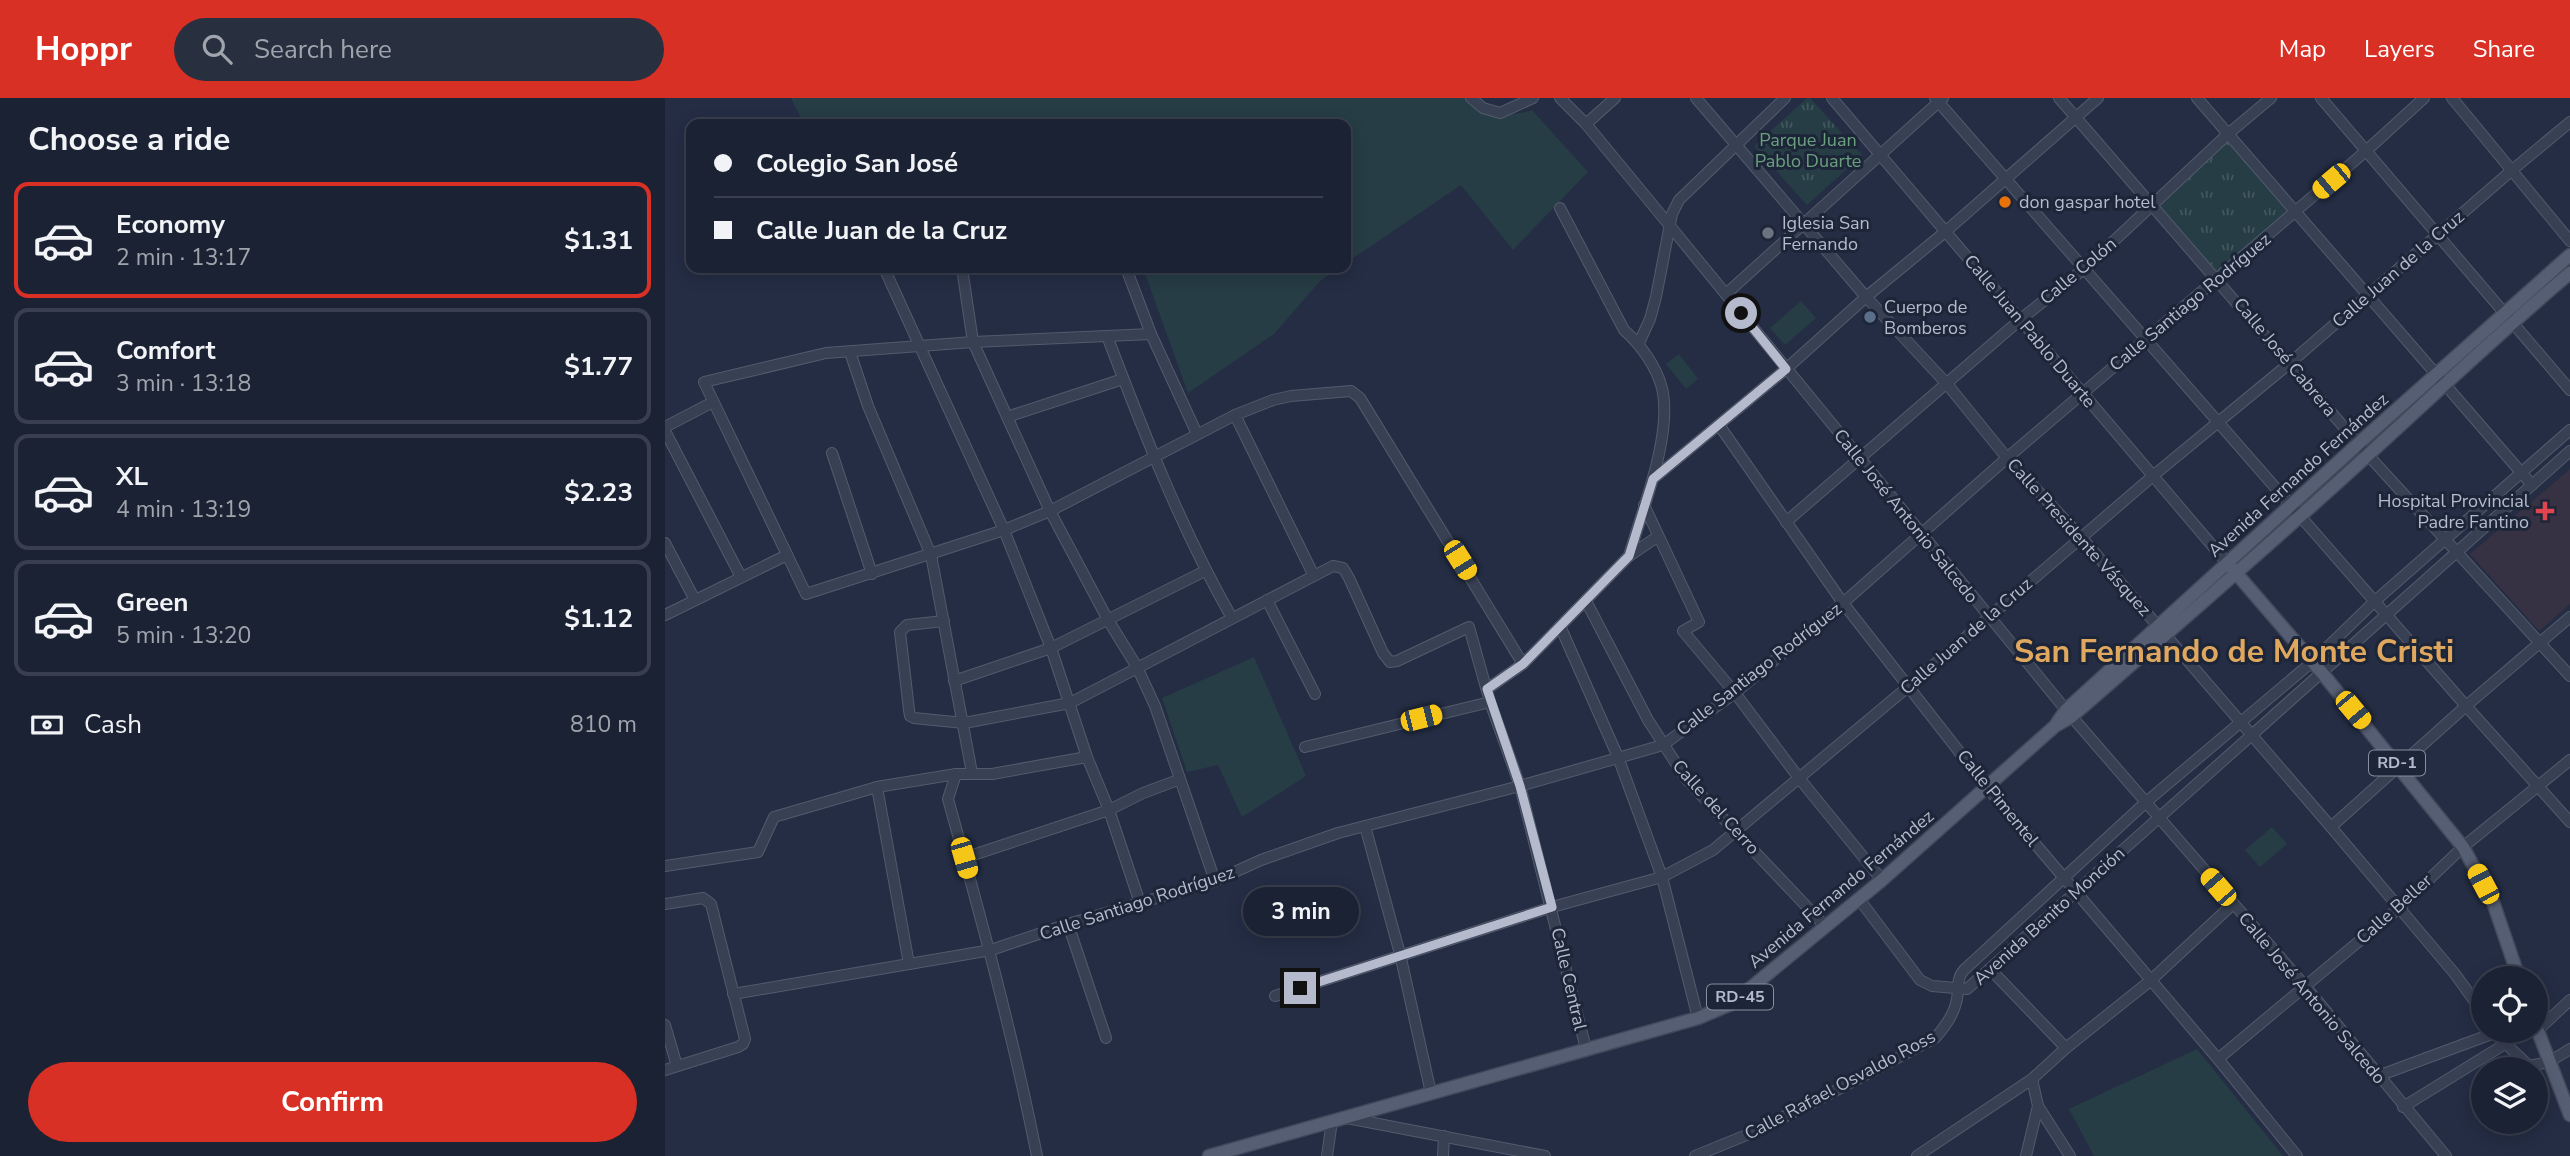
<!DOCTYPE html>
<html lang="en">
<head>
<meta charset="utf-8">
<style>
  :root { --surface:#1b2233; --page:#282f3f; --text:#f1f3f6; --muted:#a0a4ac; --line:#393f4e; --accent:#d93025 }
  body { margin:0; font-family:"Nunito Sans",sans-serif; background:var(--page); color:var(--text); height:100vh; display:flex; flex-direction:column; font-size:26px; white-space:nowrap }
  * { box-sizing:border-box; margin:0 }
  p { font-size:23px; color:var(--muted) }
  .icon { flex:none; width:38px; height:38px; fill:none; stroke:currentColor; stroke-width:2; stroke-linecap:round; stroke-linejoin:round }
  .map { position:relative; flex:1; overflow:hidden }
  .side { display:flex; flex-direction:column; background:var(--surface); width:665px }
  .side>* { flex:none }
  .hud { position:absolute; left:21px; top:21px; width:665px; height:154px; border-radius:14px; box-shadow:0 4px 18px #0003,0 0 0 2px var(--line); display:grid; align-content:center; height:154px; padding:0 28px; background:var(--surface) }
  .fabs { position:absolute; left:1806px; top:868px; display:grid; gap:14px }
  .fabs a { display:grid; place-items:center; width:77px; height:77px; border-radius:50%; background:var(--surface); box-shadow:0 4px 18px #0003,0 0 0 2px var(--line); font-size:35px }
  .end { position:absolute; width:32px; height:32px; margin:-16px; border:9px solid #b5bbcd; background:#111; box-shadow:0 0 0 4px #111 }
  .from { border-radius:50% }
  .bubble { position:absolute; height:49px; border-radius:24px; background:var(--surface); box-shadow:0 4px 18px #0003,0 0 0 2px var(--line); font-size:23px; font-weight:700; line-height:49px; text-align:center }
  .car { position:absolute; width:21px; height:42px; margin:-21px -10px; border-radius:9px; box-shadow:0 0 5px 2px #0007; background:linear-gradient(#f5c518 24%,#345 0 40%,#f5c518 0 76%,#345 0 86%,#f5c518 0) }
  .hud b { display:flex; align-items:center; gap:24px; height:66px; font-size:26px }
  .hud b+b { border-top:2px solid var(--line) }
  .hud i { width:18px; height:18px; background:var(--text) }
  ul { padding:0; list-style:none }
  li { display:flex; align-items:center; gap:21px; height:116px; margin:0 14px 10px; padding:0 14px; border:4px solid var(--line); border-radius:14px }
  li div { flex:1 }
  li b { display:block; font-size:26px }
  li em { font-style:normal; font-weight:700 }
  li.selected { border-color:var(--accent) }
  li>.icon { width:63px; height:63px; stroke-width:1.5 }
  h2 { padding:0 28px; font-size:32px; line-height:84px }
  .pay { display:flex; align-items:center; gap:18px; height:77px; padding:0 28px; font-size:26px }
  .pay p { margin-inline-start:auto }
  .cta { display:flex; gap:14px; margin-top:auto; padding:14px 28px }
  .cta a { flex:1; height:80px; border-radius:42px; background:var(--accent); color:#fff; font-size:28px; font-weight:700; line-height:80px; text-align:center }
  header { display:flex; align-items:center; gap:42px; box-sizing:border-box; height:98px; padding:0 35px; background:var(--accent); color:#fff }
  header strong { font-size:33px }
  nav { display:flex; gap:38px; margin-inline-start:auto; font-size:24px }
  .search { width:490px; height:63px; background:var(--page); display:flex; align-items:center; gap:18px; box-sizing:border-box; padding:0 24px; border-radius:38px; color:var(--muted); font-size:26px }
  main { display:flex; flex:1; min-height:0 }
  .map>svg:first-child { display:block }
</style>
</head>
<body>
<header>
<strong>Hoppr</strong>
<div class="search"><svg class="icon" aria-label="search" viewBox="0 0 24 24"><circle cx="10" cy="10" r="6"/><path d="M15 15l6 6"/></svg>Search here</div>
<nav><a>Map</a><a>Layers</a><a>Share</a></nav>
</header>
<main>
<section class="side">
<h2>Choose a ride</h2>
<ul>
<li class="selected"><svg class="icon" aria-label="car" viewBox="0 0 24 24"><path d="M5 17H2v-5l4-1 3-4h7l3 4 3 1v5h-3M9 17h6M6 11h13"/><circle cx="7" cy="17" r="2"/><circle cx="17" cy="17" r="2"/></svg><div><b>Economy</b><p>2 min · 13:17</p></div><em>$1.31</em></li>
<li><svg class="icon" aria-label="car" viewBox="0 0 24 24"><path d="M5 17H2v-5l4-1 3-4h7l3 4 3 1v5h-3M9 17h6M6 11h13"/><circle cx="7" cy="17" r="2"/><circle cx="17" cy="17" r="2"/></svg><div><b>Comfort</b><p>3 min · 13:18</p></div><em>$1.77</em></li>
<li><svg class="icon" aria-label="car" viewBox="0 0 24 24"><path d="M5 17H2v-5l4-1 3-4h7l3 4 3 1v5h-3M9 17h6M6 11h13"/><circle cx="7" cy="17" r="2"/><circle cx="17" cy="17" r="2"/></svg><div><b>XL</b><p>4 min · 13:19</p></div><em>$2.23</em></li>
<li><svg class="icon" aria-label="car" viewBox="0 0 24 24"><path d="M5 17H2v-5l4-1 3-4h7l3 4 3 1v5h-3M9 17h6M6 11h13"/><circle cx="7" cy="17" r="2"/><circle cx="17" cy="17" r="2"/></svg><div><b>Green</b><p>5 min · 13:20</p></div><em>$1.12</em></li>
</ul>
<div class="pay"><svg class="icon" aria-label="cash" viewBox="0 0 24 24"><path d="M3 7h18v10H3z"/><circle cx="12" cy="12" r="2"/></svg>Cash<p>810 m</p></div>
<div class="cta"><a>Confirm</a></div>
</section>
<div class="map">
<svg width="1905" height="1058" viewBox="0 0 1905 1058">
  <defs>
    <pattern id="park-tufts" width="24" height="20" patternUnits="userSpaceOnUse" patternTransform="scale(1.75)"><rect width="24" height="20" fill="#263d45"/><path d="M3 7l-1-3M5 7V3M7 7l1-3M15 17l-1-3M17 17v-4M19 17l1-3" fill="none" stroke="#43575f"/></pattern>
  </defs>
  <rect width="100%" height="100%" fill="#242d44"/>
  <polygon fill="#363143" points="1905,371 1905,506 1874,533 1805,456"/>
  <g fill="#263d45">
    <path d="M126,0H805C828,14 839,21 867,12L923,74L848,152L796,87L681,165V26H139Z"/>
    <polygon points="478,170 674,170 655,183 609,236 523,295"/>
    <polygon points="1136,203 1151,220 1120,247 1105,230"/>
    <polygon points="1014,256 1033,281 1021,291 1001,266"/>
    <polygon points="589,559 641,678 577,719 553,667 522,674 497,600"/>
    <polygon points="1607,729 1622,746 1595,769 1580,752"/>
    <polygon points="1532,951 1618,1058 1429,1058 1404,1011"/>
  </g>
  <g fill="url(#park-tufts)">
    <polygon points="1142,0 1145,0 1197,57 1142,107 1089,48"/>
    <polygon points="1563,36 1631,113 1553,181 1489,107"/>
  </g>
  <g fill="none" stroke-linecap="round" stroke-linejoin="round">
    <defs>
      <g id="minor">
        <polyline points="806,0 818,10 835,15 868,0"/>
        <polyline points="895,0 921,26 1005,128 1401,612 1640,888 1781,1058"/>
        <polyline points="1031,0 1201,199 1282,286 1342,360 1416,439 1666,729 1790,876 1818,915"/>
        <polyline points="1167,0 1562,465"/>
        <polyline points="1270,0 1801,608 1905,724"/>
        <polyline points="1394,0 1703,357 1905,578"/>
        <polyline points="1532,0 1867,387"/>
        <polyline points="1656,0 1905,292"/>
        <polyline points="1787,0 1905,143"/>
        <polyline points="921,26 950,0"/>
        <path d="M895,110L959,232C976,247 991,268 997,290C1008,337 977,412 964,458"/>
        <polyline points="219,170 339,432 386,550 422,659 444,712 475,805"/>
        <polyline points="297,170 308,244 385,413 443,522 472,569 490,608 550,783"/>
        <polyline points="461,170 486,236"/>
        <polyline points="1061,196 1278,0"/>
        <polyline points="442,238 486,236 532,336"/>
        <polyline points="974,245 985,221 991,199 1007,116 1014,102 1120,0"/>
        <polyline points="185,254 203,308 266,457 307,675"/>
        <polyline points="570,317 648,476"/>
        <polyline points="342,319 458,281"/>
        <polyline points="1054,327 1178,505 1321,688 1553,961 1632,1058"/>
        <polyline points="0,329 48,304"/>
        <polyline points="0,333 76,479"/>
        <polyline points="167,355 207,476"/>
        <polyline points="988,381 1121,271 1201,199 1280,134 1433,0"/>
        <polyline points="979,407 1034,524 1018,533 1070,595 1134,680 1217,782"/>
        <polyline points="1121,424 1356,221 1420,170 1563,36 1606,0"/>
        <polyline points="0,445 30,502"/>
        <polyline points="602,502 650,596"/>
        <polyline points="921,503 983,622 1021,681 1160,828"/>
        <polyline points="0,517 122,457"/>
        <path d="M567,520C516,431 479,335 442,238L308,244L161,255L39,284L141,496L339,432L385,413L570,317L608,302L626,298L686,293L695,300L858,566"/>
        <polyline points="279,523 242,527 235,534 244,612 245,618 249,620 299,625 405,605 668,468 678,470 684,480 718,555 725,564 732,563 804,529 825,604 855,688 921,951"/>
        <polyline points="895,528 953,659 997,779 1033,920"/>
        <polyline points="289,583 386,550 540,473"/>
        <polyline points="822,591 858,566 964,458 992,439"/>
        <polyline points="640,649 825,604"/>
        <path d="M291,676L283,701C316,820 348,937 372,1058"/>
        <polyline points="212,689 244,866"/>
        <polyline points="700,728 735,856 766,995"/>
        <polyline points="1666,729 1801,608 1905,519"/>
        <polyline points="299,760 444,712 478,695 513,682"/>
        <polyline points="0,768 93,754 109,719 212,689 291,676 327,676 422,659"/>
        <polyline points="1194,801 1255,882 1267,888 1302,891 1905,353"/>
        <polyline points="0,806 38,800 46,806 80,941 78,946 73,949 0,972"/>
        <polyline points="403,826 441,940"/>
        <polyline points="1325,871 1401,950"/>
        <polyline points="68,896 326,852 403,826 550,783 596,762 673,735 855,688 998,647 1070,595 1178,505 1342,360 1701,53 1759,0"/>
        <polyline points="610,898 887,809 997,779 1048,752 1244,588 1489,377 1625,265 1846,73 1905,24"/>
        <polyline points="0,927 12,968"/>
        <polyline points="1872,933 1905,902"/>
        <polyline points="1837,942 1864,968 1884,964 1905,951"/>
        <polyline points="1553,961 1735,809 1798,749 1905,662"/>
        <polyline points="1713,978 1832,934"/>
        <polyline points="1367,981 1373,1008 1405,1058"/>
        <polyline points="1738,1009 1840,946"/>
        <polyline points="682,1020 880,1058"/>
        <polyline points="662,1058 667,1023"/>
        <polyline points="778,1058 779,1038"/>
        <path d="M1030,1058L1084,1036L1153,1002L1270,940C1279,930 1288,918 1291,905C1295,893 1290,882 1299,872L1480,705L1647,564L1710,503L1905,332"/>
        <polyline points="1252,1058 1367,981 1401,950 1485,883 1568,806"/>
        <polyline points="1361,1058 1373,1008"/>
      </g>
      <g id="major">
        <polyline points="1565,468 1658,576 1798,749 1828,804 1854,880"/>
        <polyline points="1392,625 1401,612 1694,345 1905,157"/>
        <polyline points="1871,928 1905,1017"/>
        <path d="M544,1058L1033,920L1066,906L1217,782L1390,628L1406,619C1506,532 1607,445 1704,356C1771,295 1836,233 1905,175"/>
      </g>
    </defs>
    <use href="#minor" stroke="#535b6d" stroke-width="12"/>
    <use href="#major" stroke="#42495c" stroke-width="15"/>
    <use href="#minor" stroke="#384053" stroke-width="10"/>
    <use href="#major" stroke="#565e73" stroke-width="12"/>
  </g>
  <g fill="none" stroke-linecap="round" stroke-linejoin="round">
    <polyline stroke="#b5bbcd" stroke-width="9" points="635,890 887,809 855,688 822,591 858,566 964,458 988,381 1121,271 1076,215"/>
  </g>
  <circle fill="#e8710a" stroke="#1d2538" stroke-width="2.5" cx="1340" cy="104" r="7"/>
  <circle fill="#6b7280" stroke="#1d2538" stroke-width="2.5" cx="1103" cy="135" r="7"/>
  <circle fill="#5c6f8a" stroke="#1d2538" stroke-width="2.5" cx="1205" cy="219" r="7"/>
  <path fill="#e0444e" stroke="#1d2538" stroke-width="2.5" d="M1876.5 402.5h7v7h7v7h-7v7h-7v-7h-7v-7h7z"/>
  <g text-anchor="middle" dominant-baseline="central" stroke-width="6" stroke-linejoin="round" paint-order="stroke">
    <g fill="#1d2538" stroke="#878ea0" stroke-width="2">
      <rect x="1704" y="652.5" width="56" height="25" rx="5"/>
      <rect x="1042" y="886.5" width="66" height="25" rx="5"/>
    </g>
    <g font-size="16" font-weight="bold" fill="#b5bbcd">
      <text x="1732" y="665">RD-1</text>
      <text x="1075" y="899">RD-45</text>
    </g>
    <g font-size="18" fill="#6aa07e" stroke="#1d2538">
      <text x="1143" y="42">Parque Juan<tspan x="1143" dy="21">Pablo Duarte</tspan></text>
    </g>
    <g font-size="18" fill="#b5bbcd" stroke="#1d2538" text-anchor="start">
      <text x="1354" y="104">don gaspar hotel</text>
      <text x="1117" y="125">Iglesia San<tspan x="1117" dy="21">Fernando</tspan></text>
      <text x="1219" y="209">Cuerpo de<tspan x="1219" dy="21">Bomberos</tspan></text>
      <text x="1864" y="403" text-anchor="end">Hospital Provincial<tspan x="1864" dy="21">Padre Fantino</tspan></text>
    </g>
    <g font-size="18" fill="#b5bbcd" stroke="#1d2538">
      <text transform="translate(1733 171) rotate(-41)">Calle Juan de la Cruz</text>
      <text transform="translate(1413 173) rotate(-40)">Calle Colón</text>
      <text transform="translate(1525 204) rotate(-40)">Calle Santiago Rodríguez</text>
      <text transform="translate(1365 233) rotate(50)">Calle Juan Pablo Duarte</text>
      <text transform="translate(1620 259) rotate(50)">Calle José Cabrera</text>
      <text transform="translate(1633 377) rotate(-42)">Avenida Fernando Fernández</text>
      <text transform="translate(1241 418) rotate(51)">Calle José Antonio Salcedo</text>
      <text transform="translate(1414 439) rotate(48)">Calle Presidente Vásquez</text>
      <text transform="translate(1301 538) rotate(-41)">Calle Juan de la Cruz</text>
      <text transform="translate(1094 571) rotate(-38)">Calle Santiago Rodríguez</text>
      <text transform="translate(1333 700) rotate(51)">Calle Pimentel</text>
      <text transform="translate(1051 709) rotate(48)">Calle del Cerro</text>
      <text transform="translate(1176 791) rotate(-40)">Avenida Fernando Fernández</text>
      <text transform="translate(472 805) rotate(-18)">Calle Santiago Rodríguez</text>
      <text transform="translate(1729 811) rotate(-42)">Calle Beller</text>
      <text transform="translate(1384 818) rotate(-42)">Avenida Benito Monción</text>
      <text transform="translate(904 881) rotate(77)">Calle Central</text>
      <text transform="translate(1647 900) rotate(50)">Calle José Antonio Salcedo</text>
      <text transform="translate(1175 987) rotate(-28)">Calle Rafael Osvaldo Ross</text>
    </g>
    <g font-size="32" font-weight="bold" fill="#dfa85e" stroke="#1d2538">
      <text x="1569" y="553">San Fernando de Monte Cristi</text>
    </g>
  </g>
</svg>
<div class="fabs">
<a><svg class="icon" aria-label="locate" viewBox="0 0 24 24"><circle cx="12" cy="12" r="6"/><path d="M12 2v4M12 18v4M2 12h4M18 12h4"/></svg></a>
<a><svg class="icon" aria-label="layers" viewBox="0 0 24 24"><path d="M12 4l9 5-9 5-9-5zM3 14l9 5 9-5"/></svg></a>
</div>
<i class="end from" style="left:1076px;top:215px"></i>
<i class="end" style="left:635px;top:890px"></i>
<div class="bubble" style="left:578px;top:789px;width:116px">3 min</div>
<i class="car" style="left:1666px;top:83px;rotate:230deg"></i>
<i class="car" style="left:795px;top:462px;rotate:148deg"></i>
<i class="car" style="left:1688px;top:612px;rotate:140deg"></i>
<i class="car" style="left:756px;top:620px;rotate:76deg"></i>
<i class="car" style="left:299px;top:760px;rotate:164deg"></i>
<i class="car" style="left:1818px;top:786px;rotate:332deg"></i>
<i class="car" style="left:1553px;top:789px;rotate:319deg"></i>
<div class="hud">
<b><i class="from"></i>Colegio San José</b>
<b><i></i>Calle Juan de la Cruz</b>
</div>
</div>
</main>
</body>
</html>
